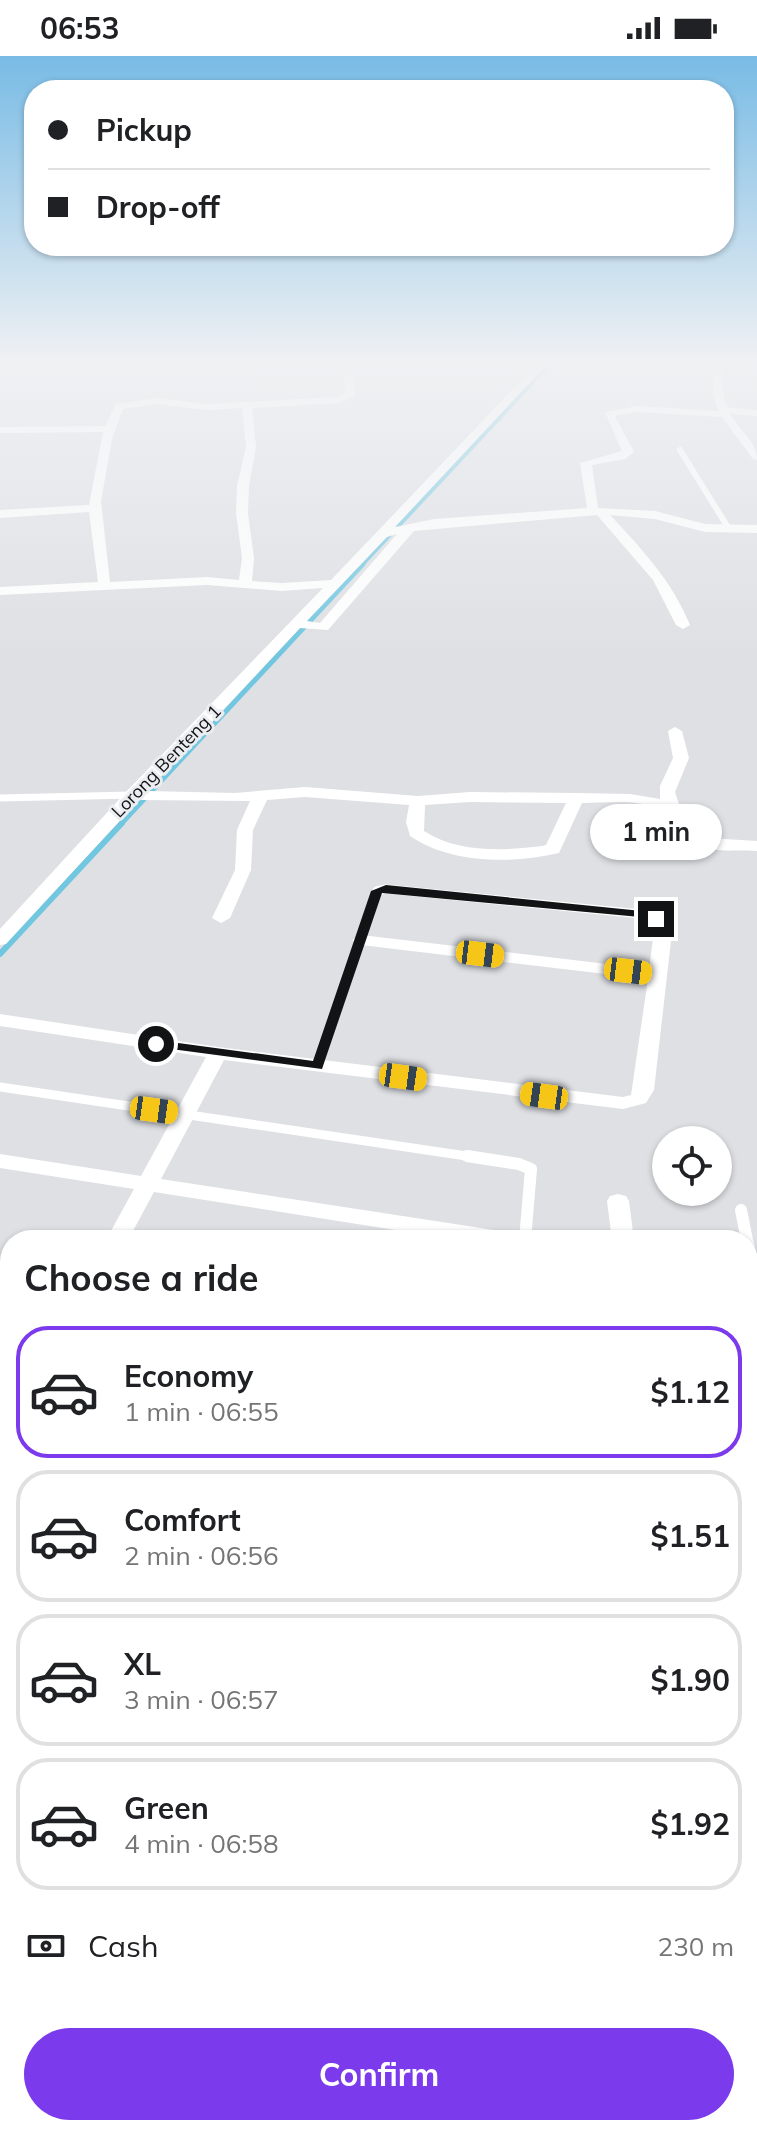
<!DOCTYPE html>
<html lang="en">
<head>
<meta charset="utf-8">
<style>
  :root { --surface:#fff; --page:#f2f2f2; --text:#202124; --muted:#757577; --line:#e0e0e0; --accent:#7c3aed }
  body { margin:0; font-family:Mulish,sans-serif; background:var(--page); color:var(--text); height:100vh; display:flex; flex-direction:column; font-size:30px; white-space:nowrap }
  * { box-sizing:border-box; margin:0 }
  p { font-size:26px; color:var(--muted) }
  .icon { flex:none; width:44px; height:44px; fill:none; stroke:currentColor; stroke-width:2; stroke-linecap:round; stroke-linejoin:round }
  .map { position:relative; flex:1; overflow:hidden }
  .panel { position:absolute; left:0px; top:1174px; width:758px; height:906px; display:flex; flex-direction:column; background:var(--surface); border-radius:32px 32px 0 0; box-shadow:0 2px 6px #0004 }
  .panel>* { flex:none }
  .hud { position:absolute; left:24px; top:24px; width:710px; height:176px; border-radius:32px; box-shadow:0 2px 6px #0004; display:grid; align-content:center; height:176px; padding:0 24px; background:var(--surface) }
  .buttons { position:absolute; left:652px; top:1070px; display:grid; gap:16px }
  .buttons a { display:grid; place-items:center; width:80px; height:80px; border-radius:50%; background:var(--surface); box-shadow:0 2px 6px #0004; font-size:40px }
  .end { position:absolute; width:36px; height:36px; margin:-18px; border:10px solid #121314; background:#fff; box-shadow:0 0 0 4px #fff }
  .from { border-radius:50% }
  .bubble { position:absolute; height:56px; border-radius:28px; background:var(--surface); box-shadow:0 2px 6px #0004; font-size:26px; font-weight:700; line-height:56px; text-align:center }
  .car { position:absolute; width:24px; height:48px; margin:-24px -12px; border-radius:10px; box-shadow:0 0 6px 2px #0007; background:linear-gradient(#f5c518 24%,#345 0 40%,#f5c518 0 76%,#345 0 86%,#f5c518 0) }
  .hud b { display:flex; align-items:center; gap:28px; height:76px; font-size:30px }
  .hud b+b { border-top:2px solid var(--line) }
  .hud i { width:20px; height:20px; background:var(--text) }
  ul { padding:0; list-style:none }
  li { display:flex; align-items:center; gap:24px; height:132px; margin:0 16px 12px; padding:0 8px; border:4px solid var(--line); border-radius:32px }
  li div { flex:1 }
  li b { display:block; font-size:30px }
  li em { font-style:normal; font-weight:700 }
  li.active { border-color:var(--accent) }
  li>.icon { width:72px; height:72px; stroke-width:1.5 }
  h2 { padding:0 24px; font-size:36px; line-height:96px }
  .pay { display:flex; align-items:center; gap:20px; height:88px; padding:0 24px; font-size:30px }
  .pay p { margin-inline-start:auto }
  .cta { display:flex; gap:16px; margin-top:auto; padding:16px 24px }
  .cta a { flex:1; height:92px; border-radius:48px; background:var(--accent); color:#fff; font-size:32px; font-weight:700; line-height:92px; text-align:center }
  .status { display:flex; justify-content:space-between; align-items:center; height:56px; padding:0 40px; background:var(--surface); direction:ltr }
  .status svg { height:22px; fill:currentColor }
  .map>svg:first-child { display:block }
</style>
</head>
<body>
<div class="status"><b>06:53</b><svg viewBox="0 0 49 12"><path d="M0 12V9h3v3zM5 12V6h3v6zM10 12V3h3v9zM15 12V0h3v12zM26 1h20v11H26zM47 4h2v5h-2z"/></svg></div>
<div class="map">
<svg width="757" height="2079" viewBox="0 0 757 2079">
  <rect width="100%" height="100%" fill="#dee0e4"/>
  <g fill="none" stroke-linecap="round" stroke-linejoin="round">
    <polyline stroke="#71c6e0" stroke-width="4" points="361,510 550,308"/>
    <polyline stroke="#71c6e0" stroke-width="5" points="120,769 363,508"/>
    <polyline stroke="#71c6e0" stroke-width="6" points="0,898 122,767"/>
    <g stroke="#fff" stroke-width="6">
      <polyline points="723,354 757,357"/>
      <polyline points="680,394 729,473"/>
    </g>
    <polyline stroke="#fff" stroke-width="7" points="0,742 132,739"/>
    <g stroke="#fff" stroke-width="9">
      <polyline points="318,1010 377,835 386,833 642,858 656,863 663,876"/>
      <polyline points="0,1031 480,1102"/>
    </g>
    <g stroke="#fff" stroke-width="12">
      <polyline points="467,1100 519,1108 531,1113 525,1184"/>
      <polyline points="741,1154 747,1184"/>
      <polyline points="748,1187 757,1229"/>
      <polyline points="748,1277 757,1277"/>
    </g>
    <polyline stroke="#fff" stroke-width="15" points="376,2079 378,2070"/>
    <g fill="#fff" fill-rule="evenodd">
      <path d="M342,308H352L355,340L338,347L252,352L256,391L249,430L248,457L254,502L252,525L282,527L331,524L537,308H547L395,471L434,463L587,452L580,407L622,395L605,356L637,350L718,355L713,336V308H723C722,326 722,343 731,359C740,375 757,386 757,404L753,403L722,361L637,356L615,360L634,396L625,403L592,409L598,452L655,455L705,468L757,469V477L705,476L655,463L610,459C642,493 672,525 690,569L683,573L676,569L653,524L597,459L414,475L328,574L300,572L147,735L235,737L305,731L418,740L470,736L576,737L630,738L660,743V730L673,702L668,675L675,671L682,675L689,702L675,736L685,766L690,773L708,782L757,785V795C733,794 698,798 679,780C672,773 669,759 662,755C642,742 605,747 582,747L559,797C512,808 451,808 410,780L406,766L409,749L305,741L267,744L253,774L251,814L230,862L221,867L212,862L235,814L237,774L250,745L139,744L6,888L0,889V873L126,736L323,532L282,535L207,529L0,539V531L98,526L89,456L0,462V454L89,449L103,376L0,377V371L105,370L116,348L157,342L207,348L336,341L346,337ZM157,348L207,354L242,352L246,391L237,430L236,457L242,502L239,524L207,521L110,526L101,445L112,383L123,353ZM397,478L320,567L307,565L387,481ZM470,746L566,747L546,789L542,790C502,795 458,797 424,775L425,749Z"/>
      <polygon points="663,871 672,876 654,1034 646,1047 623,1053 224,1004 161,1123 507,1176 515,1179 518,1184 459,1184 154,1136 128,1184 106,1184 134,1133 0,1112 0,1098 141,1120 206,1001 0,970 0,958 218,991 623,1041 631,1039 648,923 361,889 352,884 361,879 649,913 654,876"/>
      <polygon points="618,1138 626,1140 629,1145 634,1184 612,1184 607,1145 610,1140"/>
      <polygon points="0,1274 10,1276 10,1294 0,1292"/>
      <polygon points="10,1387 10,1423 0,1428 0,1392"/>
      <polygon points="0,1518 10,1520 10,1542 0,1540"/>
      <rect x="748" y="1582" width="9" height="24"/>
      <rect x="748" y="1906" width="9" height="32"/>
      <polygon points="156,2070 190,2070 187,2079 153,2079"/>
      <polygon points="555,2070 589,2070 588,2079 554,2079"/>
    </g>
  </g>
  <linearGradient id="sky" x2="0" y2="1"><stop stop-color="#78bbe5"/><stop offset="0.51" stop-color="#f0f1f3"/><stop offset="1" stop-color="#f0f1f3" stop-opacity="0"/></linearGradient>
  <rect width="757" height="599" fill="url(#sky)"/>
  <polygon fill="#121314" points="386,829 642,855 662,863 656,867 640,861 382,837 322,1013 156,991 149,988 156,984 313,1005 371,835"/>
  <g text-anchor="middle" dominant-baseline="central" stroke-width="6" stroke-linejoin="round" paint-order="stroke">
    <g font-size="18" fill="#121314" stroke="#ebedf1">
      <text transform="translate(166 705) rotate(-46)">Lorong Benteng 1</text>
    </g>
  </g>
</svg>
<div class="buttons">
<a><svg class="icon" aria-label="locate" viewBox="0 0 24 24"><circle cx="12" cy="12" r="6"/><path d="M12 2v4M12 18v4M2 12h4M18 12h4"/></svg></a>
</div>
<i class="end from" style="left:156px;top:988px"></i>
<i class="end" style="left:656px;top:863px"></i>
<div class="bubble" style="left:590px;top:748px;width:132px">1 min</div>
<i class="car" style="left:480px;top:898px;rotate:97deg"></i>
<i class="car" style="left:628px;top:915px;rotate:97deg"></i>
<i class="car" style="left:403px;top:1021px;rotate:98deg"></i>
<i class="car" style="left:544px;top:1040px;rotate:278deg"></i>
<i class="car" style="left:154px;top:1054px;rotate:98deg"></i>
<div class="hud">
<b><i class="from"></i>Pickup</b>
<b><i></i>Drop-off</b>
</div>
<section class="panel">
<h2>Choose a ride</h2>
<ul>
<li class="active"><svg class="icon" aria-label="car" viewBox="0 0 24 24"><path d="M5 17H2v-5l4-1 3-4h7l3 4 3 1v5h-3M9 17h6M6 11h13"/><circle cx="7" cy="17" r="2"/><circle cx="17" cy="17" r="2"/></svg><div><b>Economy</b><p>1 min · 06:55</p></div><em>$1.12</em></li>
<li><svg class="icon" aria-label="car" viewBox="0 0 24 24"><path d="M5 17H2v-5l4-1 3-4h7l3 4 3 1v5h-3M9 17h6M6 11h13"/><circle cx="7" cy="17" r="2"/><circle cx="17" cy="17" r="2"/></svg><div><b>Comfort</b><p>2 min · 06:56</p></div><em>$1.51</em></li>
<li><svg class="icon" aria-label="car" viewBox="0 0 24 24"><path d="M5 17H2v-5l4-1 3-4h7l3 4 3 1v5h-3M9 17h6M6 11h13"/><circle cx="7" cy="17" r="2"/><circle cx="17" cy="17" r="2"/></svg><div><b>XL</b><p>3 min · 06:57</p></div><em>$1.90</em></li>
<li><svg class="icon" aria-label="car" viewBox="0 0 24 24"><path d="M5 17H2v-5l4-1 3-4h7l3 4 3 1v5h-3M9 17h6M6 11h13"/><circle cx="7" cy="17" r="2"/><circle cx="17" cy="17" r="2"/></svg><div><b>Green</b><p>4 min · 06:58</p></div><em>$1.92</em></li>
</ul>
<div class="pay"><svg class="icon" aria-label="cash" viewBox="0 0 24 24"><path d="M3 7h18v10H3z"/><circle cx="12" cy="12" r="2"/></svg>Cash<p>230 m</p></div>
<div class="cta"><a>Confirm</a></div>
</section>
</div>
</body>
</html>
